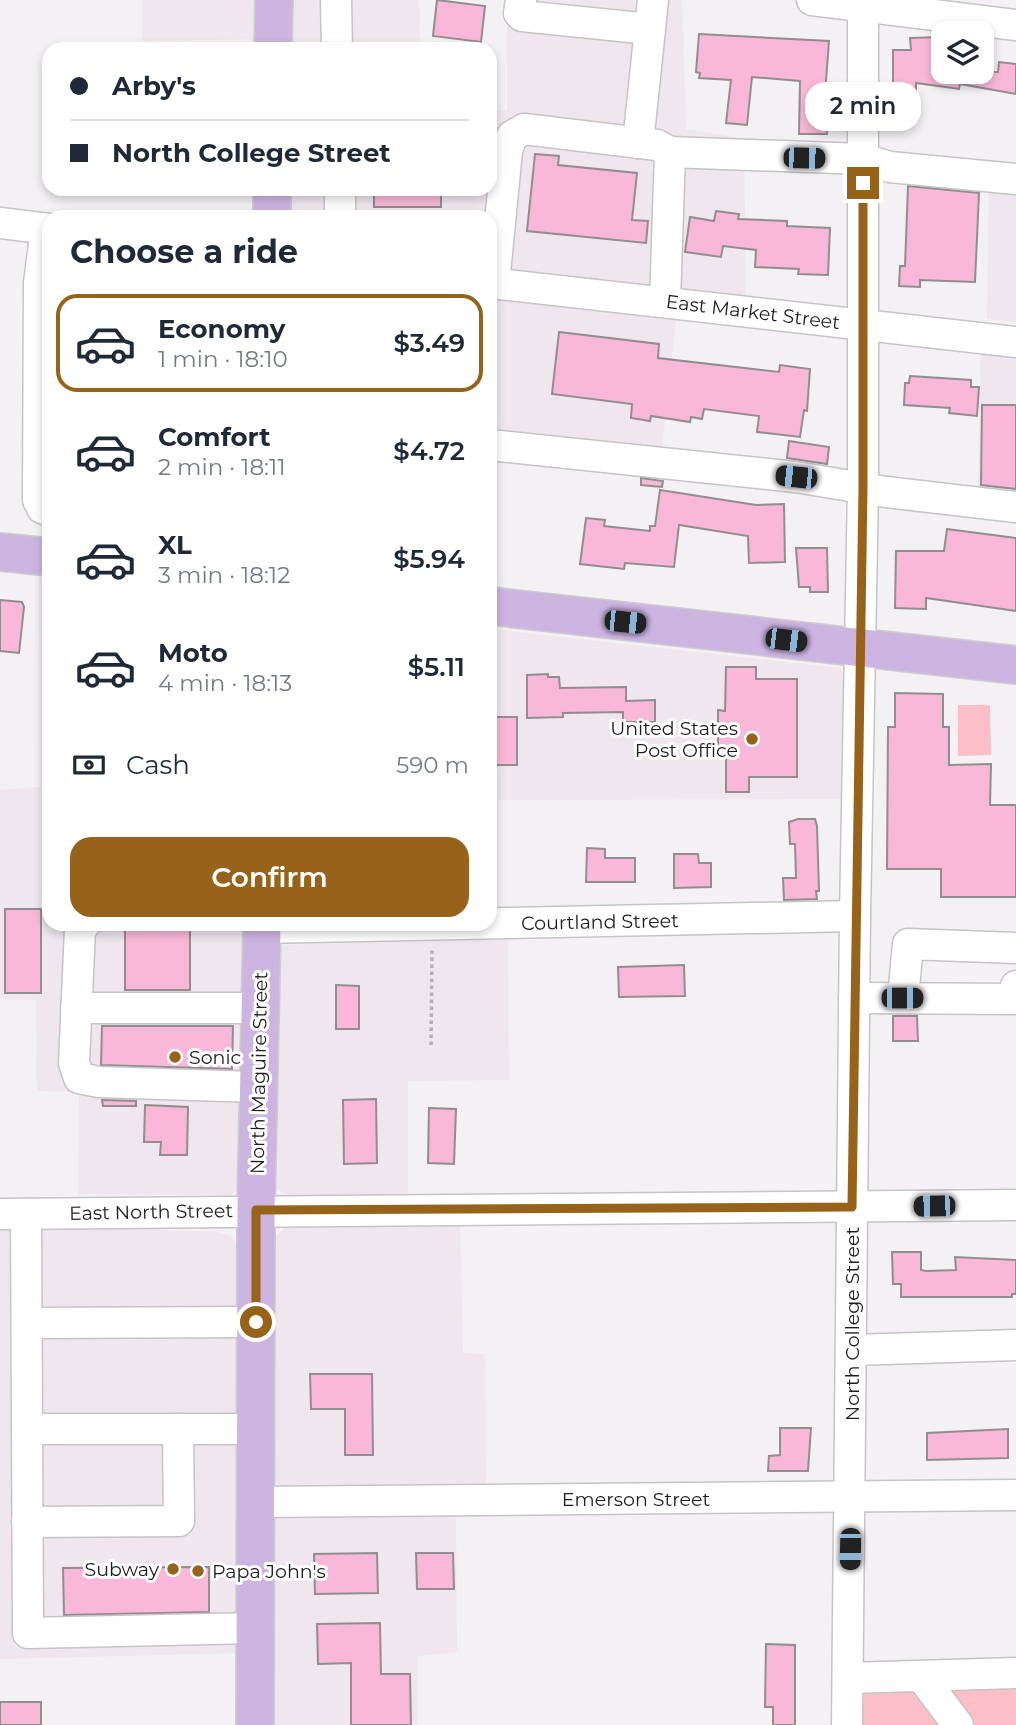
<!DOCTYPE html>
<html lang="en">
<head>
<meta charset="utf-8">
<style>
  :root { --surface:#fff; --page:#f2f2f3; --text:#1f2937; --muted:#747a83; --line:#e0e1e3; --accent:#976219 }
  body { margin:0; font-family:Montserrat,sans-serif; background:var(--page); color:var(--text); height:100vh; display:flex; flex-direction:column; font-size:26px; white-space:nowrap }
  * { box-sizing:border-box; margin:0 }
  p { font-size:23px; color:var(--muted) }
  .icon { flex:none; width:38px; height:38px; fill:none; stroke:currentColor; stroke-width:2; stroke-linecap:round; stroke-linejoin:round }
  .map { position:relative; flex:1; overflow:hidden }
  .side { position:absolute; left:42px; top:210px; width:455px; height:721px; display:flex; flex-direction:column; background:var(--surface); border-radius:21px; box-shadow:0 4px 10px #0003 }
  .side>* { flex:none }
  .guide { position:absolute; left:42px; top:42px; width:455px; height:154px; border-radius:21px; box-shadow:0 4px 10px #0003; display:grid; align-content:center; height:154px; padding:0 28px; background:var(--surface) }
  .fabs { position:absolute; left:931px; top:21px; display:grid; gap:14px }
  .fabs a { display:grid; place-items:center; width:63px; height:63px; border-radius:14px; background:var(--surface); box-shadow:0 4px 10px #0003; font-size:35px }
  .end { position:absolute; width:32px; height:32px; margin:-16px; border:9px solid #976219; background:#fff; box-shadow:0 0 0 4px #fff }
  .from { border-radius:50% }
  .bubble { position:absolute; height:49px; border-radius:21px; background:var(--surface); box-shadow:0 4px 10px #0003; font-size:23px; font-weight:600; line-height:49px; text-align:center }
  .car { position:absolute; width:21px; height:42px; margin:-21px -10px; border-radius:9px; box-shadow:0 0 5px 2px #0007; background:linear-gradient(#222 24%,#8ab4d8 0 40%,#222 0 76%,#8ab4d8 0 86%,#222 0) }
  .guide b { display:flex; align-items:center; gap:24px; height:66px; font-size:26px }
  .guide b+b { border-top:2px solid var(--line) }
  .guide i { width:18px; height:18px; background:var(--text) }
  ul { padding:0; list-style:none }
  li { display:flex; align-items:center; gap:21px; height:98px; margin:0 14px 10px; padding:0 14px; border:4px solid transparent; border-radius:21px }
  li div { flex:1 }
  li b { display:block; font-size:26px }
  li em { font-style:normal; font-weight:600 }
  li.active { border-color:var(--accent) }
  li>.icon { width:63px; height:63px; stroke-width:1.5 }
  h2 { padding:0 28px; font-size:32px; line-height:84px }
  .pay { display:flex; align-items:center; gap:18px; height:77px; padding:0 28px; font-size:26px }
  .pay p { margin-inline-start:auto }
  .cta { display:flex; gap:14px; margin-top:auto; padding:14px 28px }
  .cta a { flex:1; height:80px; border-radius:21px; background:var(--accent); color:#fff; font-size:28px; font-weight:600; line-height:80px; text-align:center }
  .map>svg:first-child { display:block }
</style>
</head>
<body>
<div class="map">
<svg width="1016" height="1725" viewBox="0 0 1016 1725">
  <rect width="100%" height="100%" fill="#f3f1f3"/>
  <g fill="#efe6ee">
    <polygon points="142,0 256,0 257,39 142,41"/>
    <polygon points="290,0 419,0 420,49 290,49"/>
    <polygon points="507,0 682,0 686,129 744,139 746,298 490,268 490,217 289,217 289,189 490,189 490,109 507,111"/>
    <polygon points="989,160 1016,164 1016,322 987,319"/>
    <polygon points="490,299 676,320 660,467 490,446"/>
    <polygon points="981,353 1016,358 1016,503 978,500"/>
    <polygon points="39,569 49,570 49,924 245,924 241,1181 237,1191 228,1195 78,1194 79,1092 37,1091 36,1000 0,999 0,790 40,787"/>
    <polygon points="490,629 840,668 844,674 844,799 490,800"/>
    <polygon points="508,939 509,1080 408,1081 408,1200 291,1198 277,1189 280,952 283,945"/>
    <polygon points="460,1219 463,1353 485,1354 486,1488 285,1487 277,1485 273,1481 274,1238 288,1225"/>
    <polygon points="89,1222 174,1231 214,1231 231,1236 236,1244 239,1254 241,1653 0,1659 0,1224"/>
    <polygon points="456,1508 457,1652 418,1656 418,1725 268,1725 274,1516"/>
  </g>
  <g fill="#fcbec7">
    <polygon points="958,705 990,705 991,755 958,756"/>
    <polygon points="1016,1681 1016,1725 859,1725 859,1701 865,1691"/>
  </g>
  <g fill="#f9b8d7" stroke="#918e8f" stroke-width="2">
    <polygon points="437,0 485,6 481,42 433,36"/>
    <polygon points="699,34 829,41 825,94 828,94 827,134 799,134 800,81 752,77 747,125 726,123 731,80 699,78 700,73 696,72"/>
    <polygon points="943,37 943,72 998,72 999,62 1016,64 1016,94 960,84 959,89 916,83 916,109 893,110 893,50 911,50 910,38"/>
    <polygon points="535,154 559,156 558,165 637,173 632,220 648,221 646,243 527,231"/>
    <polygon points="908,186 979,193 975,282 920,280 920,287 899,286 900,266 905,266"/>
    <rect x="374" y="189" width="67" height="18"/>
    <polygon points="716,211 739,214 738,219 787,221 787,226 830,228 828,275 798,274 799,269 755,267 756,250 723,246 721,257 685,252 690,217 714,221"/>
    <polygon points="559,332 659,344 658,358 779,372 780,365 810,369 807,411 804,410 800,437 757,432 759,416 704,409 702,419 691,417 690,422 651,416 650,421 631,418 632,404 552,394"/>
    <polygon points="910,376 971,380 971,387 979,387 977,416 949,413 950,408 904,405 905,383 909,383"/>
    <polygon points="982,405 1016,405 1016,489 981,485"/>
    <polygon points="789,441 829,447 827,464 787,458"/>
    <polygon points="641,478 663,481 662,487 641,485"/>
    <polygon points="660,490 756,505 784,504 785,562 749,563 748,536 679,525 674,567 625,563 624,569 580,564 586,518 605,520 604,526 650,531 650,526 655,526"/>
    <polygon points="947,529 1016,538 1016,611 926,598 926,609 895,608 896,551 944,551"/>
    <polygon points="796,548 827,548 828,592 810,592 810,587 799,587"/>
    <polygon points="0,600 22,602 24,607 19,653 0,651"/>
    <polygon points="726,667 756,667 756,679 797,679 797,777 749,777 749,792 726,792 726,758 718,758 718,710 725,711"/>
    <polygon points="548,674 548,677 559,677 560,688 626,687 626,701 655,700 655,722 623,722 623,712 563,713 563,717 527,718 527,675"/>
    <polygon points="895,693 943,694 943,727 949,727 949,765 991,764 990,805 1016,805 1016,897 941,897 941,869 887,869 888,727 895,727"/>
    <rect x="490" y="717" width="27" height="48"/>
    <polygon points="798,819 815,819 817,826 819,891 816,891 817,899 784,900 783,878 796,878 795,844 790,844 789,822"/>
    <polygon points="587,848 605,849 605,858 635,858 635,882 586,882"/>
    <polygon points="674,854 698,854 699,863 711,863 711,887 674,888"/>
    <rect x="5" y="909" width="36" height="84"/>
    <rect x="125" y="927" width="65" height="63"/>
    <polygon points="684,965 685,996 619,997 618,967"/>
    <polygon points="336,985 359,986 359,1029 336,1029"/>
    <polygon points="893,1016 917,1016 918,1041 893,1041"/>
    <polygon points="102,1026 233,1026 232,1069 101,1065"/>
    <polygon points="376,1099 377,1163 344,1164 343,1100"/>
    <polygon points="102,1100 136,1101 136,1106 103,1106"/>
    <polygon points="145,1105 188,1107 187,1155 160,1155 161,1142 144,1142"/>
    <polygon points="429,1108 456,1109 454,1164 428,1163"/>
    <polygon points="892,1252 921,1252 921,1270 926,1271 956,1270 955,1257 1016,1260 1016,1294 1012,1294 1012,1297 901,1297 901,1284 893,1284"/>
    <polygon points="310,1374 372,1374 373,1455 345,1455 345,1409 311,1409"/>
    <polygon points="780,1428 811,1428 808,1471 768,1471 769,1456 780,1455"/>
    <polygon points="1008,1429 1008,1458 927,1460 927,1433"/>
    <polygon points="377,1553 378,1593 315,1594 314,1554"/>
    <polygon points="416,1553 453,1553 454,1589 417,1589"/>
    <polygon points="209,1567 209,1612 64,1615 63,1568"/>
    <polygon points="380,1623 381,1674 410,1674 411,1725 351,1725 351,1663 318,1664 317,1624"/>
    <polygon points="766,1644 795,1645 795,1725 773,1725 773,1707 765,1707"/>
    <rect x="0" y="1702" width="41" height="23"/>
  </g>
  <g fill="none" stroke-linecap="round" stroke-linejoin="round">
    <defs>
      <g id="minor">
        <polyline points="336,0 337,49"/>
        <polyline points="521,0 519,13 522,16 650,29 653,0"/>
        <polyline points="812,0 1016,25"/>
        <polyline points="638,143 650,29"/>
        <polyline points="670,152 863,159 890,167 1016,179"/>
        <polyline points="340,189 340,217"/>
        <polyline points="0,223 49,229"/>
        <polyline points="46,229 39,283 38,500 42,508 49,511"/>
        <polyline points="490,283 1016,342"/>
        <polyline points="494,283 507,151 512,136 524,129 657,145 670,152 665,302"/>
        <polyline points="490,445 796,477 886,492 1016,507"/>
        <polyline points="85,924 80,929 74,1063 79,1078 99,1082 259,1087"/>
        <polyline points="262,928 855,916"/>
        <polyline points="854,998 1015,999 1016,986"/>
        <polyline points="903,998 908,944 1016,948"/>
        <polyline points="76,1008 260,1008"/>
        <polyline points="0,1214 1016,1205"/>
        <polyline points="26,1214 28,1633 255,1628"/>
        <polyline points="27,1323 256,1322"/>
        <polyline points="852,1350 1016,1345"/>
        <polyline points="27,1429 256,1429"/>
        <polyline points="256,1502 1016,1495"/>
        <polyline points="27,1522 179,1521 178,1429"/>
        <polyline points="921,1676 958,1725"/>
        <polyline points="848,1678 1016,1673"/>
        <polyline points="847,1725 855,916 863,488 863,0"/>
      </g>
      <g id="major">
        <polyline points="273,49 274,0"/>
        <polyline points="272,217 272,189"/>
        <polyline points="0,552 49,557"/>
        <polyline points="490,606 1016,665"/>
        <polyline points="255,1725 256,1210 262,924"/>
      </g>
    </defs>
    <use href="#minor" stroke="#c6c4c6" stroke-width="33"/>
    <use href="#major" stroke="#cecdce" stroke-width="40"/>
    <polyline stroke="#b2b0b2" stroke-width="3.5" stroke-dasharray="3.5 3.5" stroke-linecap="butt" points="431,1045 432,948"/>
    <use href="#minor" stroke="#fff" stroke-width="30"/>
    <use href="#major" stroke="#cdb5e2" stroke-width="37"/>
  </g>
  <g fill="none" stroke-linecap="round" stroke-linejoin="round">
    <polyline stroke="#976219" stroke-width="9" points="256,1322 256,1210 852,1207 863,488 863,183"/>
  </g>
  <g fill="#976219" stroke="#fff" stroke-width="2.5">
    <circle cx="752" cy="739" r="7"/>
    <circle cx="175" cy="1057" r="7"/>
    <circle cx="173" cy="1569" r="7"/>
    <circle cx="198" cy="1571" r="7"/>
  </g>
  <g text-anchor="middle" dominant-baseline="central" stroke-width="6" stroke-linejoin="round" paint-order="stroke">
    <g font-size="19" fill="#1e1d1e" stroke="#fff">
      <text transform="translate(753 312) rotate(7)">East Market Street</text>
      <text transform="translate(600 922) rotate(-1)">Courtland Street</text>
      <text transform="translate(259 1073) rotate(-89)">North Maguire Street</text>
      <text transform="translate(151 1212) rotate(-1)">East North Street</text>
      <text transform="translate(852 1324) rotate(-90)">North College Street</text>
      <text x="636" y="1499">Emerson Street</text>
    </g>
    <g font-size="19" fill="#1e1d1e" stroke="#fff" text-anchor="end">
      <text x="738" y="728">United States<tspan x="738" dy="22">Post Office</tspan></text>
      <text x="189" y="1057" text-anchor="start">Sonic</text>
      <text x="159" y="1569">Subway</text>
      <text x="212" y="1571" text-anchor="start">Papa John's</text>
    </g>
  </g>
</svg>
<div class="fabs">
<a><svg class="icon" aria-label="layers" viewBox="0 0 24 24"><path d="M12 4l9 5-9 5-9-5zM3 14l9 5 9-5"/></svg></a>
</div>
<i class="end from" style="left:256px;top:1322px"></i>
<i class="end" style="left:863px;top:183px"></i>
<div class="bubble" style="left:805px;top:82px;width:116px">2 min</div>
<i class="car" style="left:804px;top:158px;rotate:91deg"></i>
<i class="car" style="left:796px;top:477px;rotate:276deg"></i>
<i class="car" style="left:625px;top:622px;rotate:96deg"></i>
<i class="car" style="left:786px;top:640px;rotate:97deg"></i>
<i class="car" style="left:902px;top:998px;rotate:90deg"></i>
<i class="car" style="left:934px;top:1206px;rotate:269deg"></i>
<i class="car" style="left:850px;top:1549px;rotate:181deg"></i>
<div class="guide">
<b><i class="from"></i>Arby's</b>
<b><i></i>North College Street</b>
</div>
<section class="side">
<h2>Choose a ride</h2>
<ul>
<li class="active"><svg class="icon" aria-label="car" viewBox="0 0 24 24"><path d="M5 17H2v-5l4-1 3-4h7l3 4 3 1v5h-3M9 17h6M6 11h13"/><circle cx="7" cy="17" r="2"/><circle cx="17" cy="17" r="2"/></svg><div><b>Economy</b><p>1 min · 18:10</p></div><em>$3.49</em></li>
<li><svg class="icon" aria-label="car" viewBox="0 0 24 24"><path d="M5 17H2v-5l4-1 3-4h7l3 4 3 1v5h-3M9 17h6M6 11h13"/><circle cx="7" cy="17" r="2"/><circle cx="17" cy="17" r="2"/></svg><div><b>Comfort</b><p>2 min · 18:11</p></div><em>$4.72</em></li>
<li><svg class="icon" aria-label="car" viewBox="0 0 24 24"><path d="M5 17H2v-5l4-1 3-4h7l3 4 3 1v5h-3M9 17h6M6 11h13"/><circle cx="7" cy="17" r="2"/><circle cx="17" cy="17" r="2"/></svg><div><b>XL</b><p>3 min · 18:12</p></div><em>$5.94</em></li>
<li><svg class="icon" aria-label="car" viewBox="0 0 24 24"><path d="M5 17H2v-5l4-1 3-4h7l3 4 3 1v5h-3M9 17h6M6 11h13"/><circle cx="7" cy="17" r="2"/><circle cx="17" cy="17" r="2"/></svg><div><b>Moto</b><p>4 min · 18:13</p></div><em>$5.11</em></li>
</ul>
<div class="pay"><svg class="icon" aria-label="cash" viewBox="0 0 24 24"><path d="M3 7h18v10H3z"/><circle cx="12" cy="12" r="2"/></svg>Cash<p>590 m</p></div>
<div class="cta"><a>Confirm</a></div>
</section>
</div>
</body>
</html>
